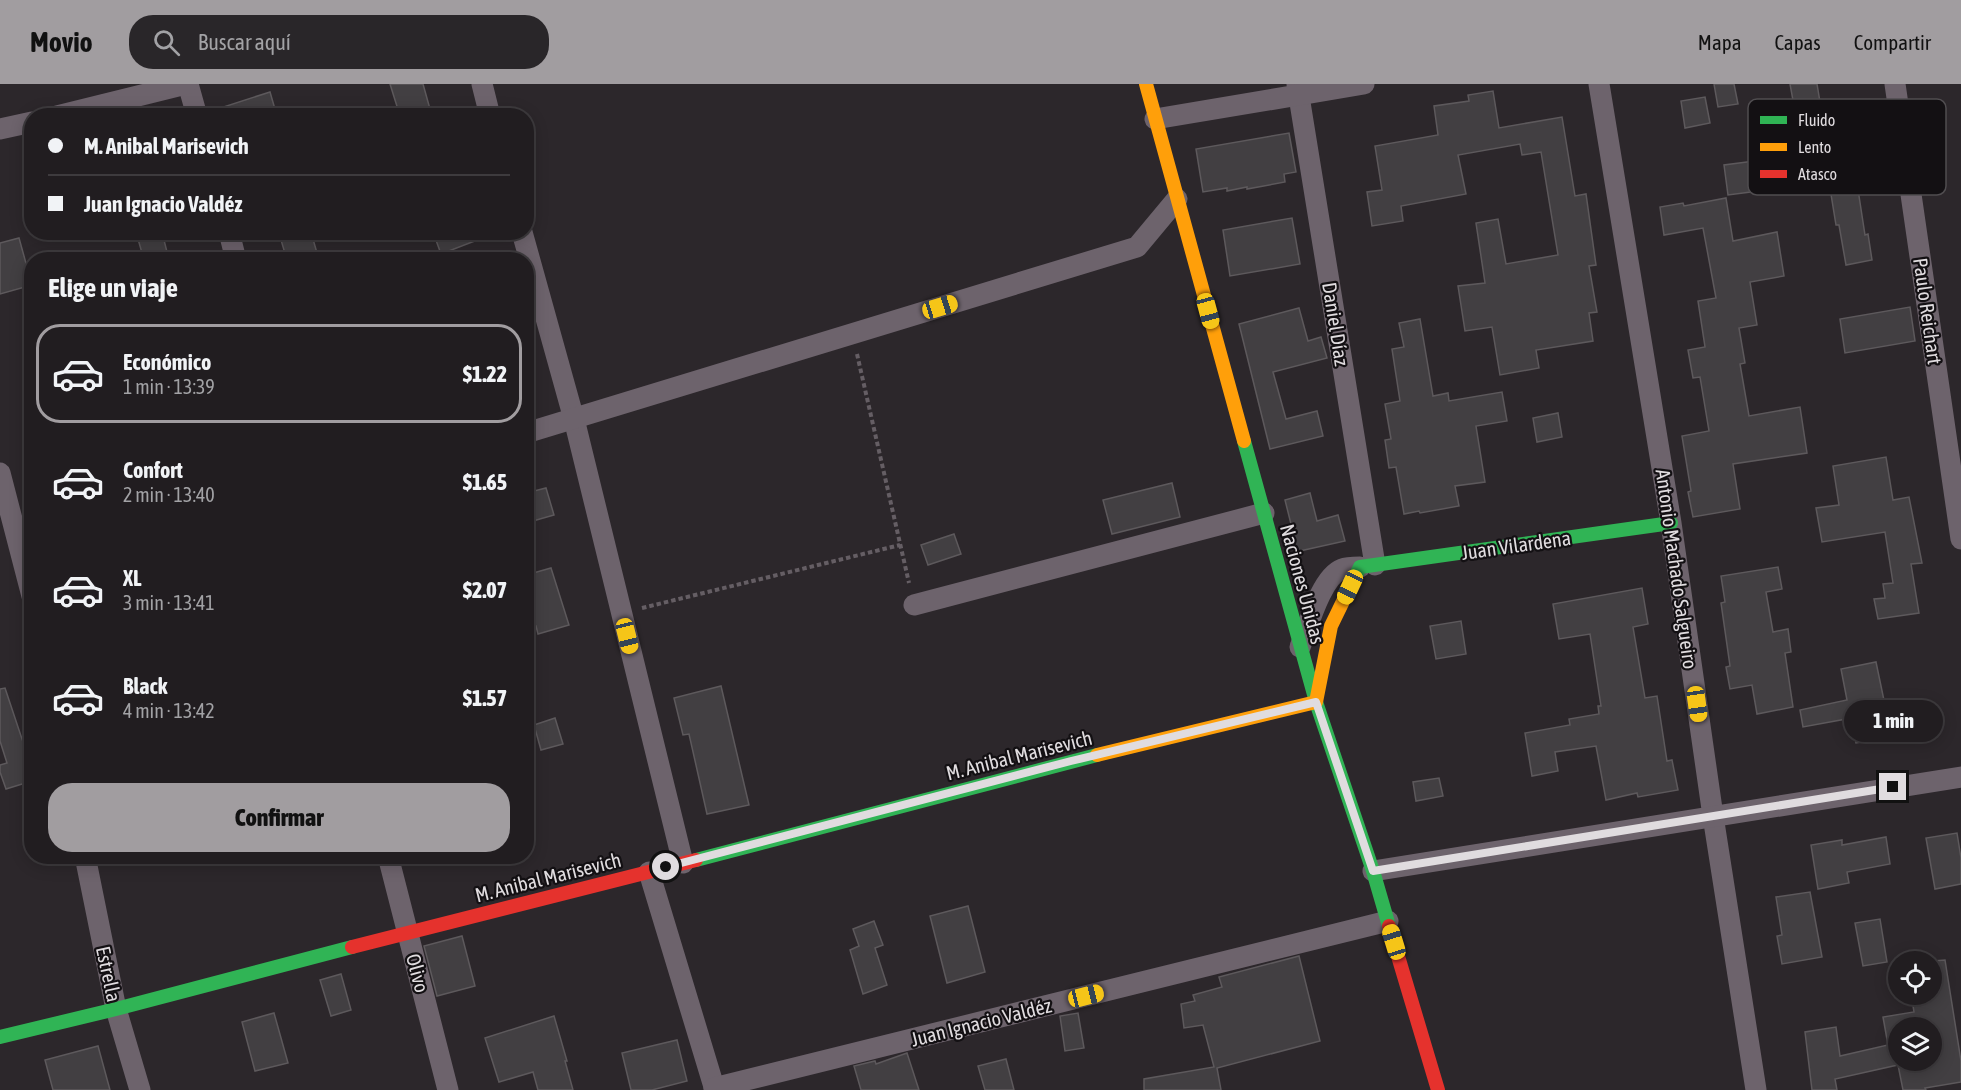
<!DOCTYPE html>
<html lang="es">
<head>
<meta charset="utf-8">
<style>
  :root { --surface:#211d20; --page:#292629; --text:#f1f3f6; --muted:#a2a2a5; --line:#3e3b3e; --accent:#a19da0 }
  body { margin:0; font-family:"Asap Condensed",sans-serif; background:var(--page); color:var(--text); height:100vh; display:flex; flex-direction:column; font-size:22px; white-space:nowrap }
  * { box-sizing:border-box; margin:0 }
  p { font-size:20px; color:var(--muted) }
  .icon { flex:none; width:33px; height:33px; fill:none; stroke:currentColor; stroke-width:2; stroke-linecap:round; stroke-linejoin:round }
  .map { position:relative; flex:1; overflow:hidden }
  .side { position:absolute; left:24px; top:168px; width:510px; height:612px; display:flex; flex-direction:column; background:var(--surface); border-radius:24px; box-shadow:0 3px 15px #0003,0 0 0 2px var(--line) }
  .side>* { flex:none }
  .hud { position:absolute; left:24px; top:24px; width:510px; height:132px; border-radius:24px; box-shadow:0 3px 15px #0003,0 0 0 2px var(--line); display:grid; align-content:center; height:132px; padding:0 24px; background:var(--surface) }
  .fabs { position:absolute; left:1888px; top:867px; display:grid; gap:12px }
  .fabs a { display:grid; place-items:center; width:54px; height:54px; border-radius:50%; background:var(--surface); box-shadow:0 3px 15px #0003,0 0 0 2px var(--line); font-size:30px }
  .end { position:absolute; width:27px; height:27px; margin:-14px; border:8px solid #e0dcdf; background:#111; box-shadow:0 0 0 3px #111 }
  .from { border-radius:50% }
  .bubble { position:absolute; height:42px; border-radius:21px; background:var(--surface); box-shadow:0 3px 15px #0003,0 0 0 2px var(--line); font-size:20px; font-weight:800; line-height:42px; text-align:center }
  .car { position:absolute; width:18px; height:36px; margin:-18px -9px; border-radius:8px; box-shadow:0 0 4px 2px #0007; background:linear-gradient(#f5c518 24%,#345 0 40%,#f5c518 0 76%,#345 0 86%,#f5c518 0) }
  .hud b { display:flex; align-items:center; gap:21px; height:57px; font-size:22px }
  .hud b+b { border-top:2px solid var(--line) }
  .hud i { width:15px; height:15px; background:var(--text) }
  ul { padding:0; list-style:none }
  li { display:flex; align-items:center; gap:18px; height:99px; margin:0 12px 9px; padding:0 12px; border:3px solid transparent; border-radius:24px }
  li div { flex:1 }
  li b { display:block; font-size:22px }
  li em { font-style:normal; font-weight:800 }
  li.current { border-color:var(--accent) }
  li>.icon { width:54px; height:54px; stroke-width:1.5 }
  h2 { padding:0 24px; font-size:27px; line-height:72px }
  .button { display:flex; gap:12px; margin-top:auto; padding:12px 24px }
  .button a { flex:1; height:69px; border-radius:24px; background:var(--accent); color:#111; font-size:24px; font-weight:800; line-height:69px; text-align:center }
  header { display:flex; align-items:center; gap:36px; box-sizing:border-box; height:84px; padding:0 30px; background:var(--accent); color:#111 }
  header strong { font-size:28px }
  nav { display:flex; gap:33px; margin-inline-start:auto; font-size:21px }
  .search { width:420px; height:54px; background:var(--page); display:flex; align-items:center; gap:15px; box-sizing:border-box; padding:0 21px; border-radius:24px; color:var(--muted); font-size:22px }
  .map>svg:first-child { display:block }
</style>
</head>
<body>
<header>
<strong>Movio</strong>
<div class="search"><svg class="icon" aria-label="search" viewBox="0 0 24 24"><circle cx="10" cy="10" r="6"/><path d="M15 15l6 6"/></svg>Buscar aquí</div>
<nav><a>Mapa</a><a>Capas</a><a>Compartir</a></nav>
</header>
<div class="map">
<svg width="1961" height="1006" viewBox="0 0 1961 1006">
  <rect width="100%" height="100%" fill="#2c272b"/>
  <g fill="#423f42" stroke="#5d595c" stroke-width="1.5" fill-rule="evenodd">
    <polygon points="390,0 423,0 430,25 409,32 400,32"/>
    <polygon points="1714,0 1734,0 1738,20 1718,23"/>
    <polygon points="1790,0 1817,0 1820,18 1794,22"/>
    <polygon points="1493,7 1499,44 1562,33 1575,112 1586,110 1596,181 1589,182 1597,228 1589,229 1593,257 1536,266 1539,284 1500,291 1492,243 1465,247 1458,202 1485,199 1476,139 1498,135 1506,180 1558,171 1541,68 1522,71 1520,60 1458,71 1466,110 1401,122 1403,137 1372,142 1367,108 1382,106 1375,62 1438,51 1434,22 1469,17 1468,11"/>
    <polygon points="270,8 277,32 211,32 211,27"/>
    <polygon points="1705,13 1710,39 1685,44 1681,17"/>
    <polygon points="1289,49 1296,88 1284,90 1285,98 1247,105 1247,103 1227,107 1227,104 1203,108 1196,65"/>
    <polygon points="1762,76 1766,106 1728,111 1724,81"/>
    <polygon points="1857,99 1865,151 1868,150 1872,176 1846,181 1839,141 1836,141 1830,104"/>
    <polygon points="1726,114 1733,157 1777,148 1784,192 1750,198 1757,241 1739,244 1745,279 1740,280 1749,332 1800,323 1807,369 1733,380 1740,425 1693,433 1688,408 1691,407 1682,352 1709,347 1700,293 1693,294 1688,266 1705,263 1698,217 1716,214 1703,144 1664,151 1660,123 1683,119 1684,122"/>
    <polygon points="1292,134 1300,180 1230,192 1223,146"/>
    <polygon points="136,148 162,148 169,176 144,176"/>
    <polygon points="306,148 311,148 319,176 287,176 281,156"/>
    <polygon points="433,148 493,148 493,150 441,170"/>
    <polygon points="19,154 32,201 0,210 0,159"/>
    <polygon points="1910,223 1915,257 1845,269 1840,235"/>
    <polygon points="1299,224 1308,257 1321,253 1327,274 1273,288 1286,335 1317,327 1323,352 1270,365 1239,240"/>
    <polygon points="1420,235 1433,312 1448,309 1449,317 1502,308 1507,337 1476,342 1485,398 1455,402 1459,422 1420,429 1419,427 1404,430 1396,383 1389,384 1385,356 1391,355 1385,320 1400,317 1392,265 1404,263 1399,239"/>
    <polygon points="1558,329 1562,353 1537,358 1533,334"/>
    <polygon points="1886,373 1893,416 1909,413 1922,479 1911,480 1919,529 1878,535 1874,515 1885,514 1883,500 1893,499 1885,448 1822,458 1816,424 1839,421 1833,382"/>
    <polygon points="1172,399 1180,433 1112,450 1103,416"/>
    <polygon points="546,404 554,431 526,439 526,409"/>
    <polygon points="1310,409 1317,437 1338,431 1345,457 1295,468 1289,445 1292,444 1285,416"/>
    <polygon points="954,450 961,470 928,481 921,461"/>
    <polygon points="1778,483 1782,505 1766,508 1773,548 1788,545 1791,568 1785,569 1793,623 1757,630 1752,601 1730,605 1726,583 1730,582 1721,519 1725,518 1721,492"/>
    <polygon points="551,484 569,541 538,550 536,542 532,543 526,525 526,491"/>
    <polygon points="1642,504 1648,540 1633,543 1645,614 1657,612 1667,677 1672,676 1678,706 1638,713 1637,709 1606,716 1596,662 1555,668 1558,687 1532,692 1525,649 1570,641 1569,635 1599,630 1598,622 1601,622 1590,550 1559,555 1553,520"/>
    <polygon points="1461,537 1466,570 1436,575 1430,542"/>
    <polygon points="1876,578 1886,626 1923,621 1928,653 1906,657 1905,651 1856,659 1852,634 1803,643 1800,626 1847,616 1841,585"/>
    <polygon points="721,602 749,721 707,730 689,650 683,651 674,614"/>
    <polygon points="5,604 32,685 32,697 6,705 0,688 0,681 7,679 0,657 0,605"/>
    <polygon points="555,634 563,660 541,666 534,641"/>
    <polygon points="1439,694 1443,712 1416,717 1413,698"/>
    <polygon points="1957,749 1961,774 1961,800 1935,805 1926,754"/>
    <polygon points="1886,753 1890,780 1847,788 1849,799 1818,805 1811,761 1842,756 1842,761"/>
    <polygon points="1810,808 1822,873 1782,880 1777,852 1782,851 1776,813"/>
    <polygon points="968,822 985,888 947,899 930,832"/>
    <polygon points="1880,835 1887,878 1863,882 1855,839"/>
    <polygon points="874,837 883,861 875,864 887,901 863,910 850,866 859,862 853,845"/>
    <polygon points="462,852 475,902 437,912 424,862"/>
    <polygon points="1299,872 1320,957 1217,984 1221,1006 1144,1006 1144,995 1214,983 1203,941 1184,944 1181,920 1195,917 1193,911 1222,903 1219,893"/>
    <path d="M1945,876L1961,977V998L1925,1004L1926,1006H1903L1898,981L1835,995L1837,1006H1812L1805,948L1836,943L1840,972L1888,961L1883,933L1914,928L1911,910H1932V878H1920ZM1899,944H1932V976H1899Z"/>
    <polygon points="341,890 351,926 331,932 320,896"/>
    <polygon points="274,929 288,979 255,987 242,938"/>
    <polygon points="1078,929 1084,964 1065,967 1060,932"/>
    <polygon points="554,932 567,977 565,977 573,1006 538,1006 533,988 499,998 485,954"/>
    <polygon points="677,956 687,997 652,1006 631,1006 622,969"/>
    <polygon points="98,962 110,1006 53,1006 45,976"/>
    <polygon points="907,969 919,1006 861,1006 854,982 875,977 876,980"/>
    <polygon points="1006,975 1014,1006 985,1006 978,982"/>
  </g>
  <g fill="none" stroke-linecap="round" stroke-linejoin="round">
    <g stroke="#655e64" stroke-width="4" stroke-dasharray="4.5 3" stroke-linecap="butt">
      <polyline points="857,270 909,499"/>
      <polyline points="642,524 900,461"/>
    </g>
    <g stroke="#6d636c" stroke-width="21">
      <polyline points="188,0 197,32"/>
      <polyline points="482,0 490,32"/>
      <polyline points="1297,0 1375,481"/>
      <polyline points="1599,0 1671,439 1713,732 1756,1006"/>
      <polyline points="1895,0 1961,455"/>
      <polyline points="57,32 186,0"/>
      <polyline points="1155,35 1364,0"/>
      <polyline points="0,45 32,38"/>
      <polyline points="229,148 236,176"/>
      <polyline points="522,148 574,335 683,779"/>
      <polyline points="526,349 1137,163 1177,115"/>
      <polyline points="0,389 32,512"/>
      <polyline points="914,521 1264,429"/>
      <path d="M1300,563C1308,543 1321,493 1342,485C1347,483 1355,483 1360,483"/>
      <polyline points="85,772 116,925 140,1006"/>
      <polyline points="388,772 448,1006"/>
      <polyline points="1373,787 1961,693"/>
      <polyline points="649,788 715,1006"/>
      <polyline points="714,1004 1388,837"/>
    </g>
    <g stroke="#30b455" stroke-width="14">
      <polyline points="1244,357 1316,618 1373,787 1389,842"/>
      <polyline points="1349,505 1360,483 1671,439"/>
      <polyline points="696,776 1097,671"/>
      <polyline points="0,953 116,925 352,863"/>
    </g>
    <g stroke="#ff9f0a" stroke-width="14">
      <polyline points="1146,0 1244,357"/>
      <polyline points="1097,671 1316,618 1331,542 1349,505"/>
    </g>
    <g stroke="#e5322d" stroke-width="14">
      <polyline points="1389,842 1438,1006"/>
      <polyline points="352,863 696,776"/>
    </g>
  </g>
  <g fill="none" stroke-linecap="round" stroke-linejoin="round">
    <polyline stroke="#e0dcdf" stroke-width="8" points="666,783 1071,677 1316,618 1373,787 1893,703"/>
  </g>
  <g text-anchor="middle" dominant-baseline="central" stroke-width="4.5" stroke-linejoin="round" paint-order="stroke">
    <g font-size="20" fill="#e0dcdf" stroke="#131013">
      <text transform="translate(1928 227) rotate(82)">Paulo Reichart</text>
      <text transform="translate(1336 240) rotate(81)">Daniel Díaz</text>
      <text transform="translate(1516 461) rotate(-8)">Juan Vilardena</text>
      <text transform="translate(1677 485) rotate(82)">Antonio Machado Salgueiro</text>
      <text transform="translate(1303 500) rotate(75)">Naciones Unidas</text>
      <text transform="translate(1019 671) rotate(-14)">M. Anibal Marisevich</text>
      <text transform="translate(548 793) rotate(-14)">M. Anibal Marisevich</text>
      <text transform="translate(418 889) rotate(75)">Olivo</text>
      <text transform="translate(109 890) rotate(78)">Estrella</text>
      <text transform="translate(981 938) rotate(-14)">Juan Ignacio Valdéz</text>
    </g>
  </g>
  <rect x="1748" y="15" width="198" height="96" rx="9" fill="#131013" stroke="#504d50" stroke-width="1.5"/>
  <rect x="1760" y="32" width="27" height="8" fill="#30b455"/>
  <rect x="1760" y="59" width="27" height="8" fill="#ff9f0a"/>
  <rect x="1760" y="86" width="27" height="8" fill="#e5322d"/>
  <g font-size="16" fill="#e0dcdf">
    <text x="1798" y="42">Fluido</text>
    <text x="1798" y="69">Lento</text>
    <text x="1798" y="96">Atasco</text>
  </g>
</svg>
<div class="fabs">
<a><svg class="icon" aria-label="locate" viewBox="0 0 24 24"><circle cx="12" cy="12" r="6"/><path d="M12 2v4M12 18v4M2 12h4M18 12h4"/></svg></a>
<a><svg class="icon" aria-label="layers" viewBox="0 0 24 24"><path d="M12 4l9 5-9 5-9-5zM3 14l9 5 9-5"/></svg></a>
</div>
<i class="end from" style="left:666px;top:783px"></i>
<i class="end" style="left:1893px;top:703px"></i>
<div class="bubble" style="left:1844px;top:616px;width:99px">1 min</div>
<i class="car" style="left:940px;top:223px;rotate:73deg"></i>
<i class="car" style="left:1208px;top:227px;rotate:165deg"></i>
<i class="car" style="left:1350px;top:503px;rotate:205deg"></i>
<i class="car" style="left:627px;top:552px;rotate:166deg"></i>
<i class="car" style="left:1697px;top:620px;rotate:172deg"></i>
<i class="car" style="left:1394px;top:858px;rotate:343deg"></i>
<i class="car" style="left:1086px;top:912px;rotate:76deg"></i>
<div class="hud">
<b><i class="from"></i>M. Anibal Marisevich</b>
<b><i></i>Juan Ignacio Valdéz</b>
</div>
<section class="side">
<h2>Elige un viaje</h2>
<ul>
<li class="current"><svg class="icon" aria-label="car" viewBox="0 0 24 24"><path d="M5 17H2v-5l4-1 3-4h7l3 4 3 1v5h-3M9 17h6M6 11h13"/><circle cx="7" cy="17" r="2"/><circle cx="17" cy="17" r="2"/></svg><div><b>Económico</b><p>1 min · 13:39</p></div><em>$1.22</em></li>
<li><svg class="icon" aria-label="car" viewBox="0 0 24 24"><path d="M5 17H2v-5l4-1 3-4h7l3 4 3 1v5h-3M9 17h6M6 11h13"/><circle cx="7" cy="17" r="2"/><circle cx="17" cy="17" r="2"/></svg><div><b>Confort</b><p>2 min · 13:40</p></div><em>$1.65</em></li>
<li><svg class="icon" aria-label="car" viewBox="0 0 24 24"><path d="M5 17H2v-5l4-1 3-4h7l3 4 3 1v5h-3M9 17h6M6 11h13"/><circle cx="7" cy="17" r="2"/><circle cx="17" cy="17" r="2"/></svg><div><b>XL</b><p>3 min · 13:41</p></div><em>$2.07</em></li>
<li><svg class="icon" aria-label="car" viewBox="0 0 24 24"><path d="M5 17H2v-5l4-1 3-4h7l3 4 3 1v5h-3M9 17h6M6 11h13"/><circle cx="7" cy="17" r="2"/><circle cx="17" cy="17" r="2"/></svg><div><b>Black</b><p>4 min · 13:42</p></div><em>$1.57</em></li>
</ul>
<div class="button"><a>Confirmar</a></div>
</section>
</div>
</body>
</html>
